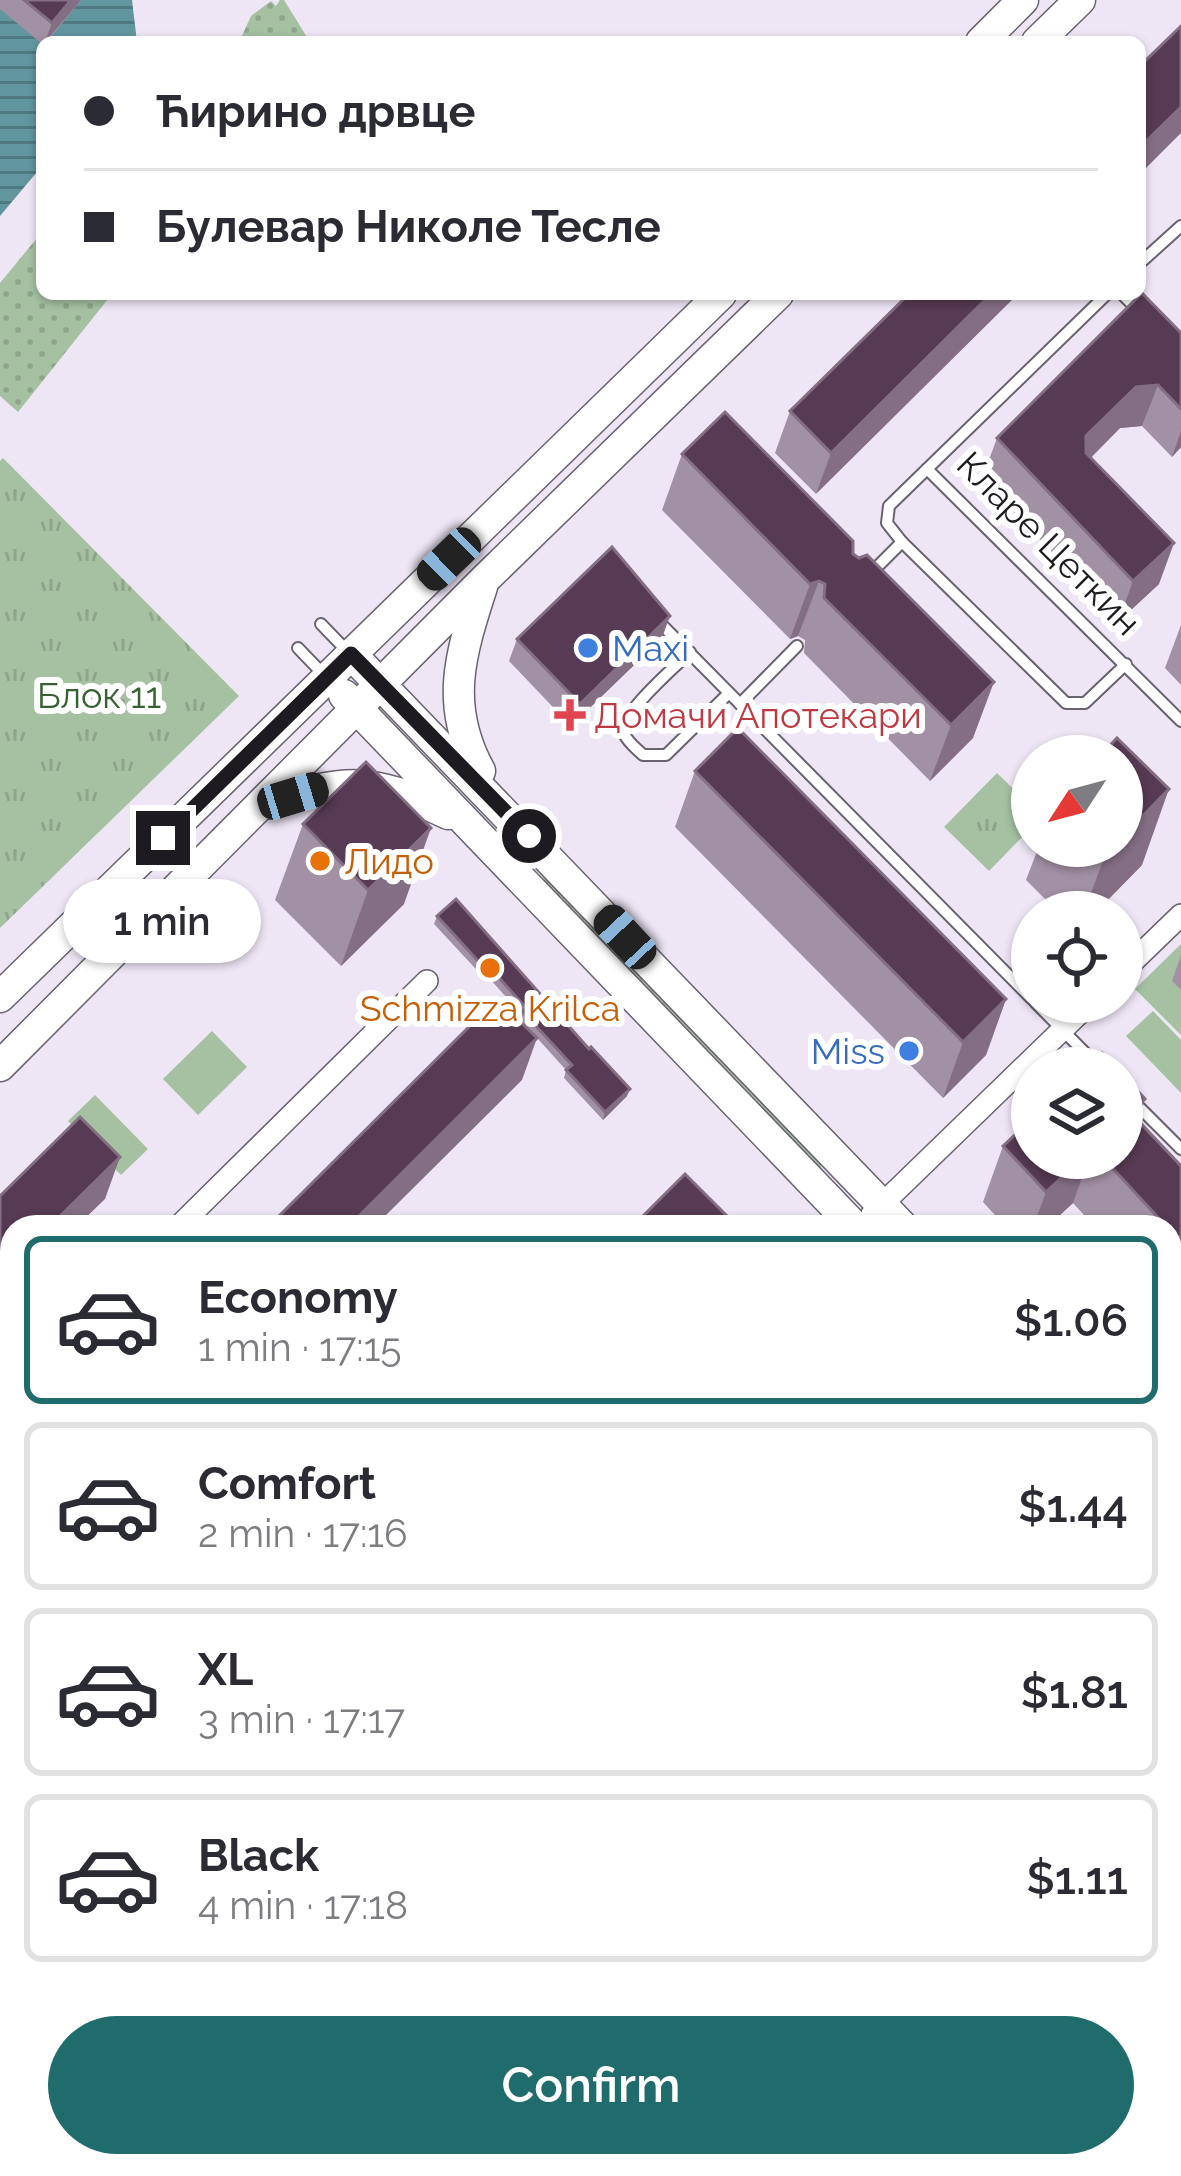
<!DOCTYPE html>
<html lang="en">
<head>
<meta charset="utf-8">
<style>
  :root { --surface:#fff; --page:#f7f7f7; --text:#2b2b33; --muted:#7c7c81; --line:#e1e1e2; --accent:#206c6c }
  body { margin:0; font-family:Raleway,sans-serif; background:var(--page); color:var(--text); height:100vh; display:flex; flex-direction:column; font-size:45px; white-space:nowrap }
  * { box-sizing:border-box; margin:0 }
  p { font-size:39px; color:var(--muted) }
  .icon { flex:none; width:66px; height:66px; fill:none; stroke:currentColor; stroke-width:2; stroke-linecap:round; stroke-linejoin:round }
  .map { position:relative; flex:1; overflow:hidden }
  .drawer { position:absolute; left:0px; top:1215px; width:1182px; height:963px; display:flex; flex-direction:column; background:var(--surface); border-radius:36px 36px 0 0; box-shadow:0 3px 9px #0004 }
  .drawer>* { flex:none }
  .banner { position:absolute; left:36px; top:36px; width:1110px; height:264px; border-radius:18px; box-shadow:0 3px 9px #0004; display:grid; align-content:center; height:264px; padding:0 48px; background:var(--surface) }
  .needle { width:78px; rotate:234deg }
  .buttons { position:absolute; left:1011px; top:735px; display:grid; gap:24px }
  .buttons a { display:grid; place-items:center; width:132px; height:132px; border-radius:50%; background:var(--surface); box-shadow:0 3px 9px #0004; font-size:60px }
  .end { position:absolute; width:54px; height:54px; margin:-27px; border:15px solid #1d1a20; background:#fff; box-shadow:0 0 0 6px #fff }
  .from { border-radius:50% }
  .bubble { position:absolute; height:84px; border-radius:42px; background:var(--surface); box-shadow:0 3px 9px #0004; font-size:39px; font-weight:600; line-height:84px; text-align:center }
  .car { position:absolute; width:36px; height:72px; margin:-36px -18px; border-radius:15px; box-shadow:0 0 9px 3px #0007; background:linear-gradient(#222 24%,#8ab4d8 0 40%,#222 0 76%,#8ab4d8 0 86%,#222 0) }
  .banner b { display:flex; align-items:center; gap:42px; height:114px; font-size:45px }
  .banner b+b { border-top:3px solid var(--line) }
  .banner i { width:30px; height:30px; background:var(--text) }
  ul { padding:21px 0 0; list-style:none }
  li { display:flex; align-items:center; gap:36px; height:168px; margin:0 24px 18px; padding:0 24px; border:6px solid var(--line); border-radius:18px }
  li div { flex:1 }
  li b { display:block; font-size:45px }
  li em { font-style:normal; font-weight:600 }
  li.selected { border-color:var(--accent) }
  li>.icon { width:108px; height:108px; stroke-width:1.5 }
  .cta { display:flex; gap:24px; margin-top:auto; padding:24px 48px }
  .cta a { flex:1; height:138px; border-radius:72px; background:var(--accent); color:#fff; font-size:48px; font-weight:600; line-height:138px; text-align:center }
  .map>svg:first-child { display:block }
</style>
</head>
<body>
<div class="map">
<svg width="1181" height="2176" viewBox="0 0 1181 2176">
  <defs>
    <pattern id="grass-dots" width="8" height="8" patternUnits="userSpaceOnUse" patternTransform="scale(3)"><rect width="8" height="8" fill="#a5c1a2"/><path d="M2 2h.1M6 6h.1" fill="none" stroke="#8ea58b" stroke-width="1.8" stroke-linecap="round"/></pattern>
    <pattern id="park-tufts" width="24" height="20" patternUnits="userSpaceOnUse" patternTransform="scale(3)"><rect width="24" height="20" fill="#a5c1a2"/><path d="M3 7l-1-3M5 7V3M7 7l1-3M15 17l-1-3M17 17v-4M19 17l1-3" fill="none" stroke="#8ea58b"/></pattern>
    <pattern id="water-rules" width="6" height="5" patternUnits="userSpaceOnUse" patternTransform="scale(3)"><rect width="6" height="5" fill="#62969f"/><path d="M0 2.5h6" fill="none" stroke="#507a81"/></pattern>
  </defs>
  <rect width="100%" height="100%" fill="#eee6f5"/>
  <polygon fill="#e4d7ee" points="710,2166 1143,2166 1153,2176 720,2176"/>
  <g fill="url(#grass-dots)">
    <polygon points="280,0 284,0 310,42 240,40 251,16 271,1 276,6"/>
    <polygon points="42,232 42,294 112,294 18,412 0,396 0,283"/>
    <polygon points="536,873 560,890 822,1163 821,1167 816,1168"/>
  </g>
  <g fill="url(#park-tufts)">
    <polygon points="3,458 239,696 0,928 0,461"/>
    <polygon points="997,773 1032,807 1032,827 989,871 944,827"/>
  </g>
  <g fill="#a5c1a2">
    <polygon points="1181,944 1181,1035 1135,989"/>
    <polygon points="1153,1011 1181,1040 1181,1093 1126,1036"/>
    <polygon points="212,1031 247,1067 198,1115 163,1079"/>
    <polygon points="95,1095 148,1149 121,1175 68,1121"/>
  </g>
  <polygon fill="url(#water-rules)" points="0,0 132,0 137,42 42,42 42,166 0,216"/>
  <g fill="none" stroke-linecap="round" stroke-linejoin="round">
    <defs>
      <g id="lane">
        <polyline points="1140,263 1181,226"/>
        <polyline points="1122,294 1140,312"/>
        <polyline points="927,469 1107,294"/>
        <polyline points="870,574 902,542"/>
        <polyline points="659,622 1032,999"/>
        <polyline points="321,624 348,652"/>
        <polyline points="298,648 325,676"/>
        <path d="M690,652C675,667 618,715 624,733C627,742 637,749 643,755H666L729,693"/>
        <polyline points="1126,664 1085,703 1066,703 902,542 887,523 889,506 927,469 1181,721"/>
        <polyline points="740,704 797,646"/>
        <polyline points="1035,1002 1100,1068"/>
        <polyline points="1122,1090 1181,1149"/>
      </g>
      <g id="street">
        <polyline points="1122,972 1181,915"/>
        <polyline points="872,1214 1091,1002"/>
        <polyline points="178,1227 427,981"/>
        <polyline points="1170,1359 1181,1348"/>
        <polyline points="0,1402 12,1390"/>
        <polyline points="0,1716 12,1728"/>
        <polyline points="1170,1927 1181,1938"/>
        <polyline points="337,2176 347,2166"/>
      </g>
      <g id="secondary">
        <polyline points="981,42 1023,0"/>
        <polyline points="1037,42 1080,0"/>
        <polyline points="351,654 903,1227"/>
        <polyline points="344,695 855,1227"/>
        <path d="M480,771C444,705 460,655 482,587"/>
        <path d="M265,804C347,779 369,776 448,814"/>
        <polyline points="0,997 721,294"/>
        <polyline points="0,1066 484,580 778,294"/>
        <polyline points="1170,1499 1181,1510"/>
        <polyline points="1170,1551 1181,1562"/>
        <polyline points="0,2047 12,2059"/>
        <polyline points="0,2088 12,2100"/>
        <polyline points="79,2166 90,2176"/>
        <polyline points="119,2166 129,2176"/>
      </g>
    </defs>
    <use href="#lane" stroke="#69626f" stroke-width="14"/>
    <use href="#street" stroke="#69626f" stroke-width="24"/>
    <use href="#secondary" stroke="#69626f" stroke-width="33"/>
    <use href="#lane" stroke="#fff" stroke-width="10"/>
    <use href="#street" stroke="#fff" stroke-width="21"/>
    <use href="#secondary" stroke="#fff" stroke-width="30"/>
  </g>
  <g fill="#a290a4">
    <polygon points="0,0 81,0 47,42 42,42 42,44 0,9"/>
    <polygon points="909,294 816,494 775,453 790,411"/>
    <polygon points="1181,333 1181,447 1172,457 1142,426 1120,428 1091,458 1159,584 1118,622 982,479 997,438"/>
    <polygon points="682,454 853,554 973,738 930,781 804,653 805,640 798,636 790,639 662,510"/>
    <polygon points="1181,625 1181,685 1165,668"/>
    <polygon points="662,638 571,726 509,661 517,639"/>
    <polygon points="695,771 1006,999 986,1055 943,1098 675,827"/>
    <polygon points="303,824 404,904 341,966 275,900"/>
    <polygon points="1039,846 1122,846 1142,865 1096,912 1058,912 1026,880"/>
    <polygon points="437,916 627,1096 603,1120 564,1078 566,1070 520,1019 521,1014 490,979 487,981 434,924"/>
    <polygon points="1181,955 1181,990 1172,981"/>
    <polygon points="1145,1099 1137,1120 1181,1166 1181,1271 1170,1282 1170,1227 1095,1227 1073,1203 1047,1227 1006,1227 983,1202 1003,1146 1032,1158 1122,1158"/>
    <polygon points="1181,1385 1181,1406 1176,1400"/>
    <polygon points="0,1548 12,1561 12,1659 0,1670"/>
    <polygon points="1170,1659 1181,1670 1181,1813 1170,1802"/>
    <polygon points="0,1720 12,1732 12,1885 0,1873"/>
    <polygon points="1170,1936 1181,1947 1181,2092 1170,2081"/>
    <polygon points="220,2166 294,2166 284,2176 230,2176"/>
    <polygon points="530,2166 678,2166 688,2176 540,2176"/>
    <polygon points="769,2166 1035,2166 1037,2168 1034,2176 778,2176"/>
  </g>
  <g fill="#846e84">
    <polygon points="71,0 81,0 45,42 52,23"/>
    <polygon points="1181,107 1181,133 1140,174 1140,147"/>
    <polygon points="991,294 1018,294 816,494 831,453"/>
    <polygon points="1158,385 1142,426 1120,428 1071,477 1086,436 1136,387"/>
    <polygon points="1181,431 1181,447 1172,457"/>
    <polygon points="1174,543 1159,584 1118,622 1133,581"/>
    <polygon points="819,581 798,636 790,639 810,584"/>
    <polygon points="670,616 662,638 571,726 580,704"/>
    <polygon points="994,682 973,738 930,781 951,725"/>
    <polygon points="1169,789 1142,865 1096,912 1084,912 1105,855 1114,846 1122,846 1122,837"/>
    <polygon points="431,828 404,904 341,966 368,890"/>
    <polygon points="1006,999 986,1055 943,1098 963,1042"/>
    <polygon points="537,1038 522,1080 374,1227 348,1227"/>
    <polygon points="630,1089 627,1096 603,1120 605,1112"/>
    <polygon points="1145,1099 1124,1155 1130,1112"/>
    <polygon points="120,1157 105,1199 76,1227 49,1227"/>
    <polygon points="1082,1158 1089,1158 1073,1203 1047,1227 1033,1227 1046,1192"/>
    <polygon points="1181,1235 1181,1271 1170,1282 1170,1259 1178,1238"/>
    <polygon points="12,1264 12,1291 0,1302 0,1276"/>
    <polygon points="12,1508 12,1535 0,1546 0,1519"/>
    <polygon points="12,1632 12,1659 0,1670 0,1654 6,1637"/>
    <polygon points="270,2166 294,2166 284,2176 267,2176"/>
  </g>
  <g fill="#573a53" stroke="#846e84" stroke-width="3">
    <polygon points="24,0 71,0 52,23"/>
    <polygon points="1181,26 1181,107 1140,147 1140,66"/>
    <polygon points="1142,293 1181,333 1181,409 1158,385 1136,387 1086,436 1086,453 1174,543 1133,581 997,438"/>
    <polygon points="909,294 991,294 831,453 790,411"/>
    <polygon points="725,412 853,541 853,554 859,558 867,555 994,682 951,725 824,598 825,584 819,581 810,584 682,454"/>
    <polygon points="612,547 670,616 580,704 517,639"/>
    <polygon points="738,728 1006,999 963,1042 695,771"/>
    <polygon points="1117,738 1169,789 1122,837 1122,756 1100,756"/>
    <polygon points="366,762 431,828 368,890 303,824"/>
    <polygon points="1096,846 1114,846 1105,855"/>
    <polygon points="456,899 589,1049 591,1047 630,1089 605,1112 566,1070 572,1065 522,1011 526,1008 493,971 490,974 437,916"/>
    <polygon points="497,999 537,1038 348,1227 268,1227"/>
    <polygon points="1102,1053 1116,1068 1086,1068"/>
    <polygon points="1122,1074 1145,1099 1130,1112 1181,1166 1181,1235 1178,1238 1170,1230 1170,1227 1167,1227 1103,1158 1122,1158"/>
    <polygon points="80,1117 120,1157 49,1227 12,1227 12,1264 0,1276 0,1196"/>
    <polygon points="1032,1119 1032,1158 1082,1158 1046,1192 1003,1146"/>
    <polygon points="685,1174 738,1227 689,1227 683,1221 676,1227 632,1227"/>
    <polygon points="12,1418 12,1508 0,1519 0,1429"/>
    <polygon points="0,1548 12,1561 12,1632 6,1637 0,1630"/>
    <polygon points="1170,1659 1181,1670 1181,1740 1170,1729"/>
    <polygon points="0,1720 12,1732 12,1809 0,1798"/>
    <polygon points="1170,1936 1181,1947 1181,2016 1170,2005"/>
    <polygon points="0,2132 12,2144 12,2166 27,2166 38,2176 0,2176"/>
    <polygon points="1181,2161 1181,2176 1166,2176"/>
    <polygon points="606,2166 678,2166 688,2176 616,2176"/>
    <polygon points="789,2166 1035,2166 1037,2168 1029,2176 798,2176"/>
  </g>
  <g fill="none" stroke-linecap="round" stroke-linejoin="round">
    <polyline stroke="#1d1a20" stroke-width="15" points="163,838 351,654 529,836"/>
  </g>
  <g fill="#3f7fe0" stroke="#fff" stroke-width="4.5">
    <circle cx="588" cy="648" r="12"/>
    <circle cx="909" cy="1051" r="12"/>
  </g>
  <path fill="#e0444e" stroke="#fff" stroke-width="4.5" d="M564 697h12v12h12v12h-12v12h-12v-12h-12v-12h12z"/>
  <g fill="#e8710a" stroke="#fff" stroke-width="4.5">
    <circle cx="320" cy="861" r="12"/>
    <circle cx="490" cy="968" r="12"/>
  </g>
  <g text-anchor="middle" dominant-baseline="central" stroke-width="12" stroke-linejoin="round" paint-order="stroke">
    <g font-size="36" fill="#1d1a20" stroke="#fff">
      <text transform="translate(1049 543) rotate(45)">Кларе Цеткин</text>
    </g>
    <g font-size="36" fill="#366cbe" stroke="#fff" text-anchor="start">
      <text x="612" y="648">Maxi</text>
      <text x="885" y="1051" text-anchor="end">Miss</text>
    </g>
    <g font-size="36" fill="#386133" stroke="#fff">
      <text x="99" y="695">Блок 11</text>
    </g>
    <g font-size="36" fill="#be3a42" stroke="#fff" text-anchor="start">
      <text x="594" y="715">Домачи Апотекари</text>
    </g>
    <g font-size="36" fill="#c56008" stroke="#fff" text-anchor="start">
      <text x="344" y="861">Лидо</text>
      <text x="490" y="1008" text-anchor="middle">Schmizza Krilca</text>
    </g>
  </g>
</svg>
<div class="buttons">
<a><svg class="needle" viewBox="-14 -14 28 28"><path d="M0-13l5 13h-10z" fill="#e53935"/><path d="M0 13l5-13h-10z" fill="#7c7c81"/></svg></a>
<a><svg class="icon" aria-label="locate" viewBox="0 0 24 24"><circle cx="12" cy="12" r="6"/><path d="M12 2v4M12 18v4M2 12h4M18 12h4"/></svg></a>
<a><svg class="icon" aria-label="layers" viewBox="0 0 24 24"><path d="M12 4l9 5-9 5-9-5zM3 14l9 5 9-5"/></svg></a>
</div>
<i class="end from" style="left:529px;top:836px"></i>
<i class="end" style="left:163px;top:838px"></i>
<div class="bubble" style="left:63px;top:879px;width:198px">1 min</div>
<i class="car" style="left:449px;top:559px;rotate:226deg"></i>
<i class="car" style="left:293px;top:796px;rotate:73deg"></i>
<i class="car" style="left:625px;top:937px;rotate:317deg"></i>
<div class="banner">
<b><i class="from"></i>Ћирино дрвце</b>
<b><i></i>Булевар Николе Тесле</b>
</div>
<section class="drawer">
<ul>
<li class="selected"><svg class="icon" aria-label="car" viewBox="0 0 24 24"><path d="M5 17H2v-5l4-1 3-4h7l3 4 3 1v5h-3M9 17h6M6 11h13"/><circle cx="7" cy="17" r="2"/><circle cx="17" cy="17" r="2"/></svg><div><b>Economy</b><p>1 min · 17:15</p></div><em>$1.06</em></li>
<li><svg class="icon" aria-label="car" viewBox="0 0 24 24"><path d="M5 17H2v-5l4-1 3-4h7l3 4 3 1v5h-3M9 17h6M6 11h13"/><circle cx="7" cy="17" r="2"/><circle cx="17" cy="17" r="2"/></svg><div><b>Comfort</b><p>2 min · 17:16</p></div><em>$1.44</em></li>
<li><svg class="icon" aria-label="car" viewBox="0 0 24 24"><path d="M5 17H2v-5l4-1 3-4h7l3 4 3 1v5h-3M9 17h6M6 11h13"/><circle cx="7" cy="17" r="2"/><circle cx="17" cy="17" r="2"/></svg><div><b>XL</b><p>3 min · 17:17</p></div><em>$1.81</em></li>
<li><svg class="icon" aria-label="car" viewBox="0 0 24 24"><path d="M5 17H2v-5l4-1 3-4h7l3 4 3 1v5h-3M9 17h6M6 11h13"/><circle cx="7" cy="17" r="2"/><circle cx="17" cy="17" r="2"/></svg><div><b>Black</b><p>4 min · 17:18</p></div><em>$1.11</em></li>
</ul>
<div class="cta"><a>Confirm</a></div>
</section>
</div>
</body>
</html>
